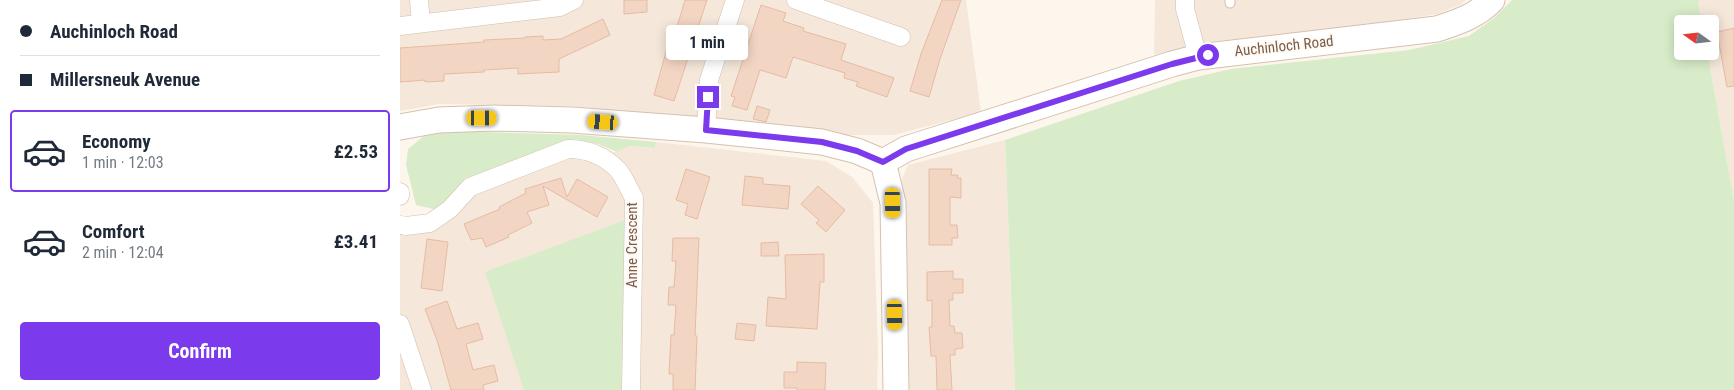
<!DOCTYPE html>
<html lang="en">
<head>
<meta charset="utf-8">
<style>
  :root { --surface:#fff; --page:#f2f2f3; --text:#1f2937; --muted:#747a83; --line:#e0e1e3; --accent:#7c3aed }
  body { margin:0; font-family:"Roboto Condensed",sans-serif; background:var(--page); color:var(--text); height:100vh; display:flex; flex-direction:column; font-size:19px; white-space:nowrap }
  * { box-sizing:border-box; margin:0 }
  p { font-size:16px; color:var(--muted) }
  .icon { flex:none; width:28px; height:28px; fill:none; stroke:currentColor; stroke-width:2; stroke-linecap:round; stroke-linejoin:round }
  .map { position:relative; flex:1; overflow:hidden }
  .details { display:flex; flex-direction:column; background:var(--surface); width:400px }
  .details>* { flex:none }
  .banner { display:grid; align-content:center; height:110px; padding:0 20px; background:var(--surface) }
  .needle { width:32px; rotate:285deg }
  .controls { position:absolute; left:1274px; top:15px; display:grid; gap:10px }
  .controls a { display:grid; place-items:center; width:45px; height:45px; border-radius:5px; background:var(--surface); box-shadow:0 2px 12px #0003; font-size:25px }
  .end { position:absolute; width:22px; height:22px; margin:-11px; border:6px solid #7c3aed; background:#fff; box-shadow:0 0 0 2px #fff }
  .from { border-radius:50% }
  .bubble { position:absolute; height:35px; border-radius:5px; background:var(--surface); box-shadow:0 2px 12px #0003; font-size:16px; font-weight:700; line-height:35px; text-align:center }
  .car { position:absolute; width:15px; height:30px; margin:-15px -8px; border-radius:6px; box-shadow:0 0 4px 1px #0007; background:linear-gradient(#f5c518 24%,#345 0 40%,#f5c518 0 76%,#345 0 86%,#f5c518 0) }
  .banner b { display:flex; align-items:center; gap:18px; height:48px; font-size:19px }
  .banner b+b { border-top:1px solid var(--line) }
  .banner i { width:12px; height:12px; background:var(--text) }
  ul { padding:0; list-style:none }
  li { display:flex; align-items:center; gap:15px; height:82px; margin:0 10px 8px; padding:0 10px; border:2px solid transparent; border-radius:5px }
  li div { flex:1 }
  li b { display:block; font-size:19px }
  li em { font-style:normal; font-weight:700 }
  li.current { border-color:var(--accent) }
  li>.icon { width:45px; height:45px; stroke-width:1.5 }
  .primary-button { display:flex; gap:10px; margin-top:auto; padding:10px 20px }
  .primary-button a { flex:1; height:58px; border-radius:5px; background:var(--accent); color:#fff; font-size:20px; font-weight:700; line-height:58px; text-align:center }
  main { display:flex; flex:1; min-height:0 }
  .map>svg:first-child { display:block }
</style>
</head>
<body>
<main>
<section class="details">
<div class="banner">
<b><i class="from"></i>Auchinloch Road</b>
<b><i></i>Millersneuk Avenue</b>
</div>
<ul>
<li class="current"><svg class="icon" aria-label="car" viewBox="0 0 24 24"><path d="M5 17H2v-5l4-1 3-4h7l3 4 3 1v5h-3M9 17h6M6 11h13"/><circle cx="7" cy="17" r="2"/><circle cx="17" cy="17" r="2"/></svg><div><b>Economy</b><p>1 min · 12:03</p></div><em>£2.53</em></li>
<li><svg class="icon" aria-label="car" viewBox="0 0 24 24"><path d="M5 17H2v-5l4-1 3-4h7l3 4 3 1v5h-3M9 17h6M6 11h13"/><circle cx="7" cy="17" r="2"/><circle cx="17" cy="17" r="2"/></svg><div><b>Comfort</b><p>2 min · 12:04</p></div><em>£3.41</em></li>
</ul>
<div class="primary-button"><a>Confirm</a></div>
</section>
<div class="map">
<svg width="1334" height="390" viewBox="0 0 1334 390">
  <rect width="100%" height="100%" fill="#fdf6ec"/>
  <g fill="#f5e8da">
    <polygon points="0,0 566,0 581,112 494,135 446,135 173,106 39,104 0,111"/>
    <polygon points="755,0 1066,0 1060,5 1037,14 948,28 816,41 754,55"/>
    <polygon points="1298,0 1334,0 1334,201 1307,51 1310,51 1310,24 1302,24"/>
    <polygon points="605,140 615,390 505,390 502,179 508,165"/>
    <polygon points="256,142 426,161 452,177 473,203 478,352 477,390 0,390 0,225 30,223 70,187 168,149 196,154 217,152 229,146 255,148"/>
  </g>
  <g fill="#d8ecc9">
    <polygon points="1112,0 1298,0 1302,24 1282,24 1282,51 1307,51 1334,201 1334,390 615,390 605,140 779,81 831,69 1009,50 1069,36 1094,18"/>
    <polygon points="49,131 181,135 256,142 255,148 229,146 217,152 198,144 181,142 38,210 16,205 6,165 8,149 24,136"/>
    <polygon points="225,220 221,390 124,390 85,272"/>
  </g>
  <g fill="#f3d5c3" stroke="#e6bba3">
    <polygon points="224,0 247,0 247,12 224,14"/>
    <polygon points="285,0 307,0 274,101 254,95 268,45 271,47"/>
    <polygon points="542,0 561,0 540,59 529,97 510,91 521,54"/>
    <polygon points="361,5 386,13 383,21 404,28 403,31 446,44 441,60 494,78 487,97 456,86 458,82 444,78 445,73 393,57 386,78 360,70 347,110 332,106 335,97 331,96"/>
    <polygon points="203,19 210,35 159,59 159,72 118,74 118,68 84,70 84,72 44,74 44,81 25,82 25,80 0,82 0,48 84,42 84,40 125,38 125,37 143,36 143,40 161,39"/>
    <polygon points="1334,28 1334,86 1327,87 1317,32"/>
    <polygon points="357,106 370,110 366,122 353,119"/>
    <polygon points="286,169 310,177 297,219 285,215 288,204 276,200"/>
    <polygon points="529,169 552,169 551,175 558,175 557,178 561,178 561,198 550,197 550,225 557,225 558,238 552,238 552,245 529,245"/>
    <polygon points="345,176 363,178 363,184 390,186 388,209 342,205"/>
    <polygon points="161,178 167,197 177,179 208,197 197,217 143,186 149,205 127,212 132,223 108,235 109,237 86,247 82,238 71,240 64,224 100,209 99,207 126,193 125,189"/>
    <polygon points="418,186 445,210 426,232 416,223 419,220 401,204"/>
    <polygon points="273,238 299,238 295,336 297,336 295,390 273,390 273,374 269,374 271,335 274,335 276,305 268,305 269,287 274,287 276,261 272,261"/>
    <polygon points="27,239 48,242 42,291 21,288"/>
    <polygon points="378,242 379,256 361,256 361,243"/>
    <polygon points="424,254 424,282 420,282 417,329 366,326 368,297 386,299 385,255"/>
    <polygon points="553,271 553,279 563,279 563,293 553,293 553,300 549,300 550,326 554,326 555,333 562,333 563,348 555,349 555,355 550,355 552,390 537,390 536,356 531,356 529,327 532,327 532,300 527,301 527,272"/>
    <polygon points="47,301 57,329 78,323 83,339 66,344 73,370 94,365 98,381 83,385 84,390 51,390 37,340 25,309"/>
    <polygon points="337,323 356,325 354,341 335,339"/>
    <polygon points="397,362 426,363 425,390 397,390 397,388 384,388 384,372 397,372"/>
  </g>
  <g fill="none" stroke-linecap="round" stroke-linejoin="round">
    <defs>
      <polyline id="lane" points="830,3 830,0"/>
      <g id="street">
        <polyline points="19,0 21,23"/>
        <polyline points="396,0 501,37"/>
        <polyline points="785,0 785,9 798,57"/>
        <polyline points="0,26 160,7 174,0"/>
        <polyline points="306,130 309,80 335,0"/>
        <polyline points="0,192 0,196"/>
        <path d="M0,225L6,226L30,223L50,209L70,187L168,149C187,149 204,155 218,170C225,178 229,190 234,198L231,390"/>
        <polyline points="0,324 22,390"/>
      </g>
      <g id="secondary">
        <path d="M0,127L39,120L94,118L172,120L306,130L422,142L457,151L483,162L506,149L772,64L798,57L1037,29C1058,22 1077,16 1092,0"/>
        <polyline points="483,162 493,203 496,390"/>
      </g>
    </defs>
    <use href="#lane" stroke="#d1beb0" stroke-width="11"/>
    <use href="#street" stroke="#d1beb0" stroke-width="19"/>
    <use href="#secondary" stroke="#d6c0b0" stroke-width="27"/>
    <use href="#lane" stroke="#fff" stroke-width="9"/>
    <use href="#street" stroke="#fff" stroke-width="18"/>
    <use href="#secondary" stroke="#fff" stroke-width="25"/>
  </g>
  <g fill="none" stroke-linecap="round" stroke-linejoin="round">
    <polyline stroke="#7c3aed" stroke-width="6" points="308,97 306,130 422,142 457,151 483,162 506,149 772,64 808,55"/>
  </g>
  <g text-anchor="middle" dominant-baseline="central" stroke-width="4" stroke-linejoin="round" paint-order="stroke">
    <g font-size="15" fill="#7a5c4d" stroke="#fffaf3">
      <text transform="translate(884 46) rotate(-6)">Auchinloch Road</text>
      <text transform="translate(232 245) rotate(-90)">Anne Crescent</text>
    </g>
  </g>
</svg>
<div class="controls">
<a><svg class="needle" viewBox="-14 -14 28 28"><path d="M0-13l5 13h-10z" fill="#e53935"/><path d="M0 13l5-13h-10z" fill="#747a83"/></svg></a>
</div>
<i class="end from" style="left:808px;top:55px"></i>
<i class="end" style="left:308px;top:97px"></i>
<div class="bubble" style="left:266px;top:25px;width:82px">1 min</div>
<i class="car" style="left:82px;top:118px;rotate:90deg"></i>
<i class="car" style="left:203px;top:122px;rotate:274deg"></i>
<i class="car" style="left:493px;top:203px;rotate:179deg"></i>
<i class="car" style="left:495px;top:315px;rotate:179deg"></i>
</div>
</main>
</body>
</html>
